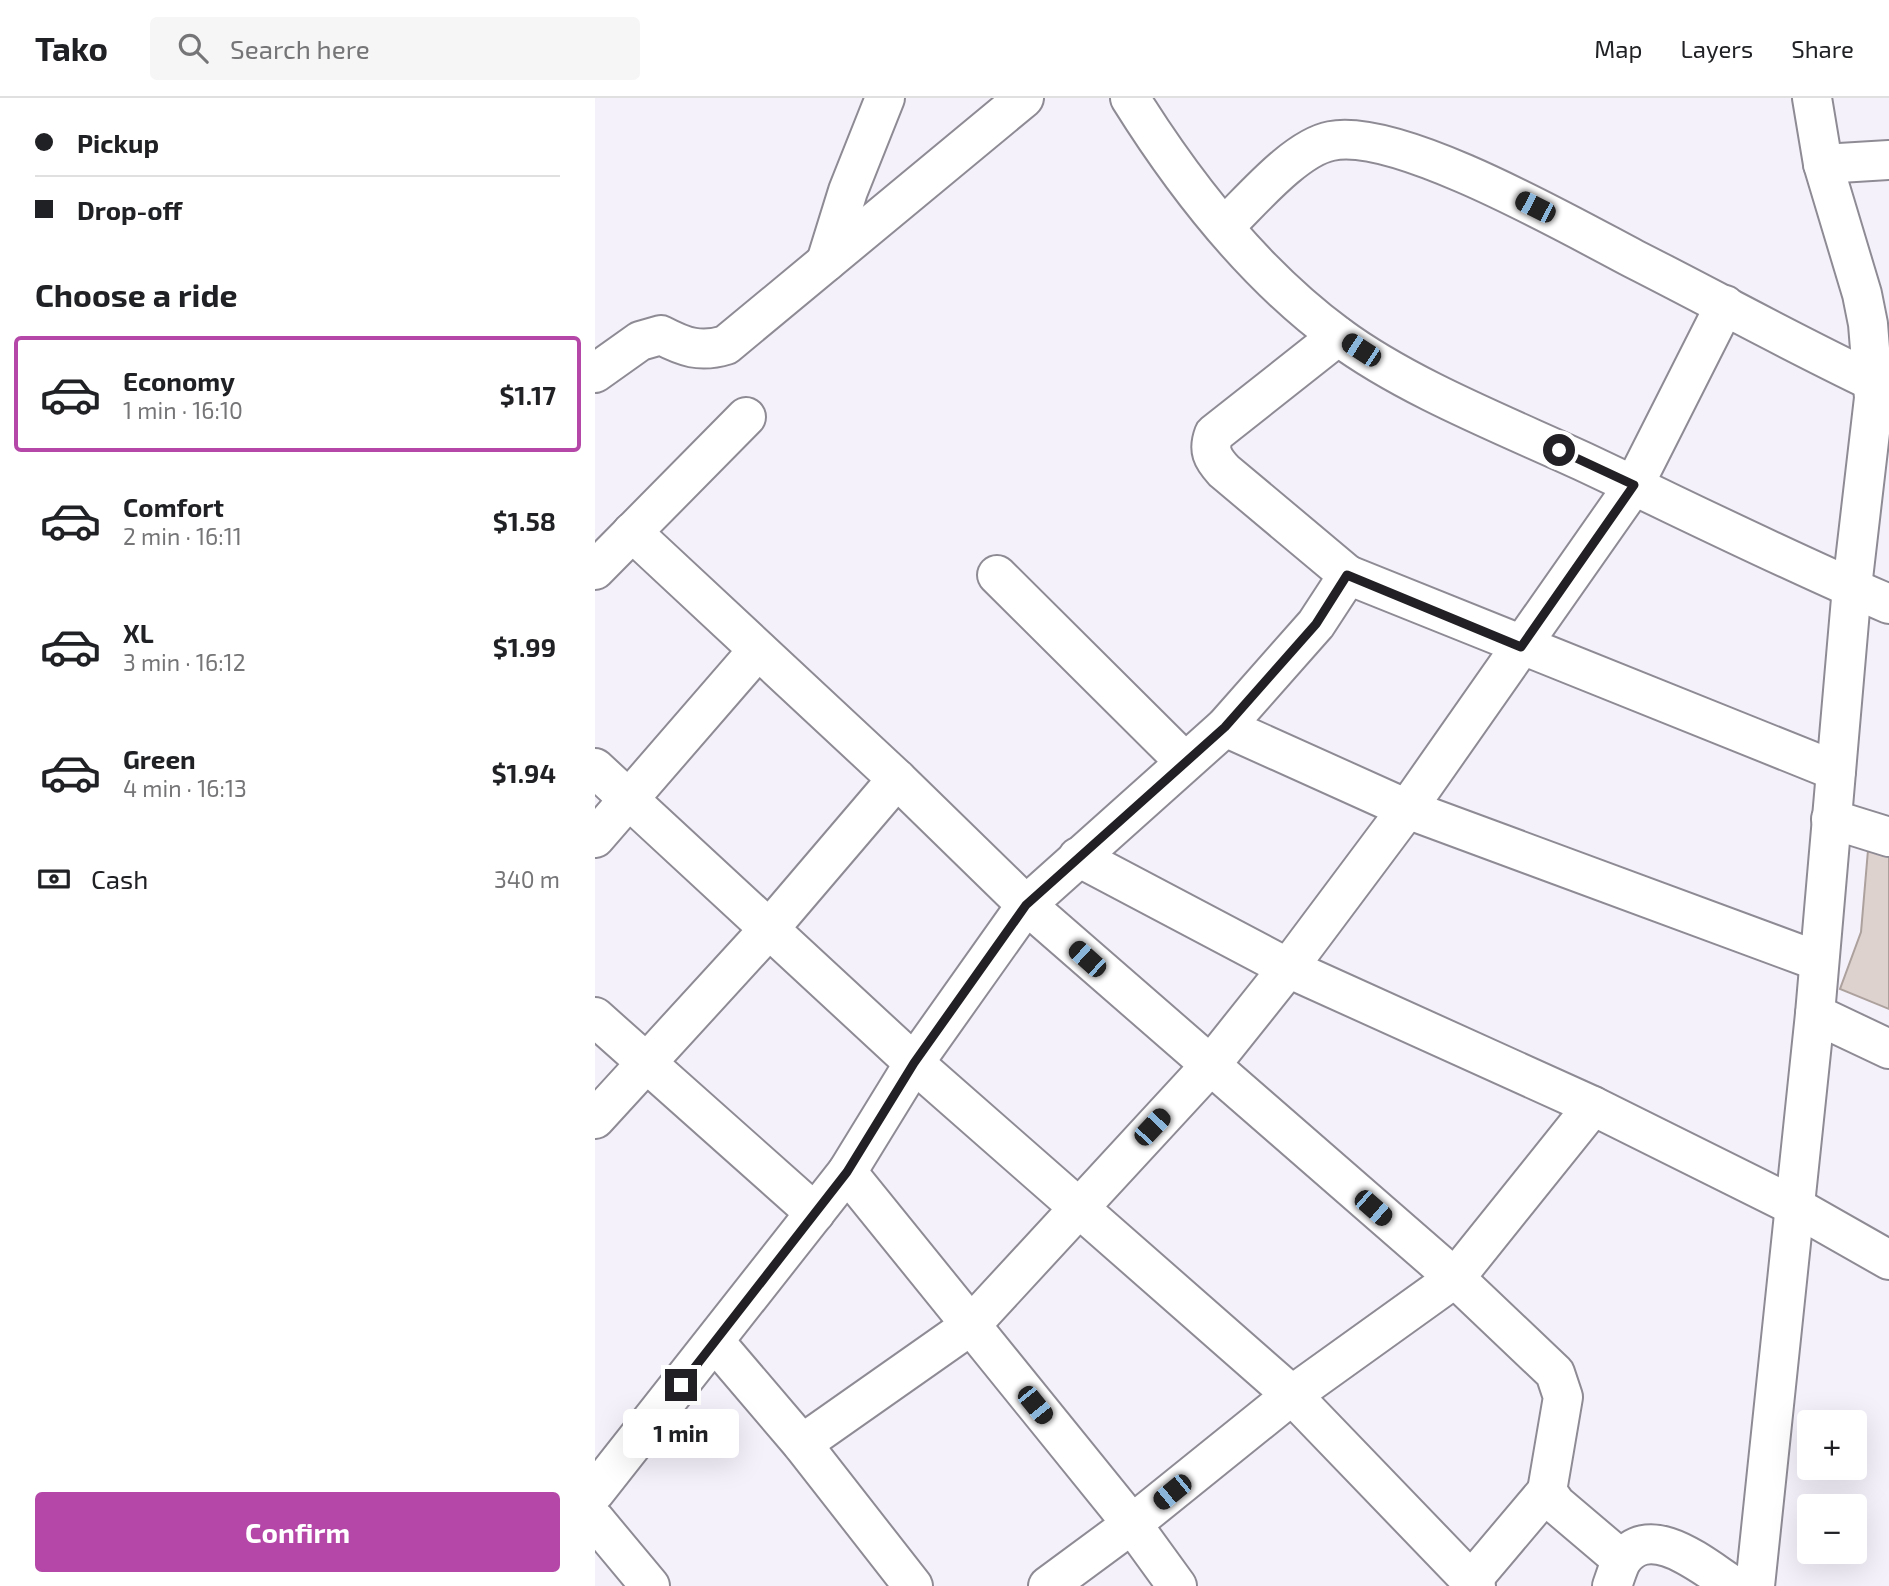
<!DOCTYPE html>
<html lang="en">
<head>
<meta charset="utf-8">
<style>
  :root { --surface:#fff; --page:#f6f6f6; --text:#202124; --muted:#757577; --line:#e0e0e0; --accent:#b447a7 }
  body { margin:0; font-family:"Exo 2",sans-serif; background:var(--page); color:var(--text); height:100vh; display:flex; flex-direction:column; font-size:26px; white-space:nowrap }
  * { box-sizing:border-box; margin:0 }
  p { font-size:23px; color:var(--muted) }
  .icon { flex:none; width:38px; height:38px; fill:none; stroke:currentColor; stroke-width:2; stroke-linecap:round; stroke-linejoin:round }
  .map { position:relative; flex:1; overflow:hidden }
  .side { display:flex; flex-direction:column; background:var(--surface); width:595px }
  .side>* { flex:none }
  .guide { display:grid; align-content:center; height:154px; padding:0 35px; background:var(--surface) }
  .buttons { position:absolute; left:1202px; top:1312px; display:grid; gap:14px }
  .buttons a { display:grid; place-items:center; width:70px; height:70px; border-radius:7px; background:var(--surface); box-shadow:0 7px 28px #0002; font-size:35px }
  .end { position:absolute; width:32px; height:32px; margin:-16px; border:9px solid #222024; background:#fff; box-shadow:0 0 0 4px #fff }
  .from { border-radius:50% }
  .bubble { position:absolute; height:49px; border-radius:7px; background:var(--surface); box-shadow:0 7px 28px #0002; font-size:23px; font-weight:700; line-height:49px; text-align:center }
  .car { position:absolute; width:21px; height:42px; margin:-21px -10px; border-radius:9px; box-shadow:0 0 5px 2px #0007; background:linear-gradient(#222 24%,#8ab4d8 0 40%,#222 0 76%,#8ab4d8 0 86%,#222 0) }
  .guide b { display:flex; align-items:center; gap:24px; height:66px; font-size:26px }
  .guide b+b { border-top:2px solid var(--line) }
  .guide i { width:18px; height:18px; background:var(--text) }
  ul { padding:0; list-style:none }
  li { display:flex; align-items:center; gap:21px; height:116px; margin:0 14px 10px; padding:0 21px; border:4px solid transparent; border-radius:7px }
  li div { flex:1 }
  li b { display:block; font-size:26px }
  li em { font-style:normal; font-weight:700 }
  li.selected { border-color:var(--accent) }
  li>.icon { width:63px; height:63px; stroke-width:1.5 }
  h2 { padding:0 35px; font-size:32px; line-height:84px }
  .pay { display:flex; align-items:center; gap:18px; height:77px; padding:0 35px; font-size:26px }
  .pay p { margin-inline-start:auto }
  .action { display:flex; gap:14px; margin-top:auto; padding:14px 35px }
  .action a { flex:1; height:80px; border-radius:7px; background:var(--accent); color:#fff; font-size:28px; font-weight:700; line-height:80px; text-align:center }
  header { display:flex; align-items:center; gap:42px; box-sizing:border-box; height:98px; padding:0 35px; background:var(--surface); border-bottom:2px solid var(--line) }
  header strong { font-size:33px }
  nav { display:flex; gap:38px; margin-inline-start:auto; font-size:24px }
  .search { width:490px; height:63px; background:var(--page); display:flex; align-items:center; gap:18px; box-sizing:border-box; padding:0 24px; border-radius:7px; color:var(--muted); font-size:26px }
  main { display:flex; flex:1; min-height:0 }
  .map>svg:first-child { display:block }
</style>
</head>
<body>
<header>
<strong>Tako</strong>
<div class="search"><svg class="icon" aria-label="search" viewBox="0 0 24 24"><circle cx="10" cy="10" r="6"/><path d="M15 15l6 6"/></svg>Search here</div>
<nav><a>Map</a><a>Layers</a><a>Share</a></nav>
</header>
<main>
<section class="side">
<div class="guide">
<b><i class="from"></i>Pickup</b>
<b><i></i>Drop-off</b>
</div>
<h2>Choose a ride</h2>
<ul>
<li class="selected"><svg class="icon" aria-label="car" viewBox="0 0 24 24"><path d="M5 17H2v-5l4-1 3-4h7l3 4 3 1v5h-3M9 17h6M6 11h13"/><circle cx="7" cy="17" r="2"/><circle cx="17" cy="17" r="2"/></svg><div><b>Economy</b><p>1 min · 16:10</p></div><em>$1.17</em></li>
<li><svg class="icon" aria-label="car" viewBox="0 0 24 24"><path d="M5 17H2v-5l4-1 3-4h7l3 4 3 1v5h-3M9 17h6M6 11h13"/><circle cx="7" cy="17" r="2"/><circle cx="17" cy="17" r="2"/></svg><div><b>Comfort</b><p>2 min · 16:11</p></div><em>$1.58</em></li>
<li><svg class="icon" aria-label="car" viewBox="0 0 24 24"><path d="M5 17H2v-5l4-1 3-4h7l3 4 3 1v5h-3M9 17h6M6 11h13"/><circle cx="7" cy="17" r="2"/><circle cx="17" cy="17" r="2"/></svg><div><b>XL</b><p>3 min · 16:12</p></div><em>$1.99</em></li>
<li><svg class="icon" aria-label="car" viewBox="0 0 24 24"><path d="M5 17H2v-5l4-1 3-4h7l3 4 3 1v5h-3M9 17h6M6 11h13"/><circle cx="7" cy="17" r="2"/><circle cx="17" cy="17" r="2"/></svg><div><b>Green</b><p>4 min · 16:13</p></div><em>$1.94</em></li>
</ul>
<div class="pay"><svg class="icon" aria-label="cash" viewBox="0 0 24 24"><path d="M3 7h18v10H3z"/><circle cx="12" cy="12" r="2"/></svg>Cash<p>340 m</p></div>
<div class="action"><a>Confirm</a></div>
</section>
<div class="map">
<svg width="1294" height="1488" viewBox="0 0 1294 1488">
  <rect width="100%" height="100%" fill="#f5f1fb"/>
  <polygon fill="#ded2ce" stroke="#ada19d" stroke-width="2" points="1273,752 1294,754 1294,911 1245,891 1266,834"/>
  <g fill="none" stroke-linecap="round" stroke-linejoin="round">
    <defs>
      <g id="minor">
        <path d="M535,0C590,88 659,176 743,238C812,289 909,327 987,363C1089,411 1190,462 1294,506"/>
        <polyline points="1228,66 1294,62"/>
        <path d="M630,128C656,103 700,50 736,43C803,29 976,128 1039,161C1124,204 1208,251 1294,291"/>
        <polyline points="231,164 253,93 290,0"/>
        <path d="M0,275L45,243L66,237C89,249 105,255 131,247L429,0"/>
        <polyline points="37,434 302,681 426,802 860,1180 960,1275 968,1299 952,1393 961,1406 1027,1462"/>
        <polyline points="0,472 151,319"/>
        <polyline points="402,477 589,663"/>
        <polyline points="753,477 1241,673"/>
        <polyline points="630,629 812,711 1223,863"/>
        <polyline points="0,670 319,965 697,1297 881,1488"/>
        <polyline points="1236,721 1294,739"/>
        <polyline points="0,740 163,552"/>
        <polyline points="483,759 693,870 998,1008 1199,1108 1294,1162"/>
        <polyline points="1220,916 1294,951"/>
        <polyline points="0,919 220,1115"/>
        <polyline points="0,1021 174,831 302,681"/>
        <polyline points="252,1074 537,1426 582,1488"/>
        <polyline points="120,1244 207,1346 318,1488"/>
        <polyline points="207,1346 375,1228 614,969 693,870 812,711 1039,387 1130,207"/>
        <path d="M0,1394L252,1074L319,965L431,807L630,629L721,526L753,477L629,373C617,360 613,352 619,336L743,238"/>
        <polyline points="0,1422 55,1488"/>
        <polyline points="876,1483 952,1393"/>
        <polyline points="453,1488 537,1426 697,1297 860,1180 998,1008"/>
        <path d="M1017,1488C1020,1480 1023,1469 1027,1462C1056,1421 1111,1471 1139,1488"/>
        <polyline points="1160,1488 1220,916 1257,489 1279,300 1273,226 1267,196 1228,66 1217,0"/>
      </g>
    </defs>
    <use href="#minor" stroke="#8f8b95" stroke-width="42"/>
    <use href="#minor" stroke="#fff" stroke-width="38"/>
  </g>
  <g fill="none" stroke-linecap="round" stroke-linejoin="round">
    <polyline stroke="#222024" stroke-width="9" points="86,1287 252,1074 319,965 431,807 630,629 721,526 752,477 926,549 1039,387 964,352"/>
  </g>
</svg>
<div class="buttons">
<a>+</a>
<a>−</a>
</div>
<i class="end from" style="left:964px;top:352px"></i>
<i class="end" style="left:86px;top:1287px"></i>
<div class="bubble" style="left:28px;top:1311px;width:116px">1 min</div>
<i class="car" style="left:940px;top:109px;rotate:297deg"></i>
<i class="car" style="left:766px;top:252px;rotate:303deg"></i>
<i class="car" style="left:492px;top:861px;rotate:312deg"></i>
<i class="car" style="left:557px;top:1029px;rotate:43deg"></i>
<i class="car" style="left:778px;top:1110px;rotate:131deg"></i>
<i class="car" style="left:440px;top:1307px;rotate:141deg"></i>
<i class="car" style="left:577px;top:1394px;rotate:231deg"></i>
</div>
</main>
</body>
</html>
